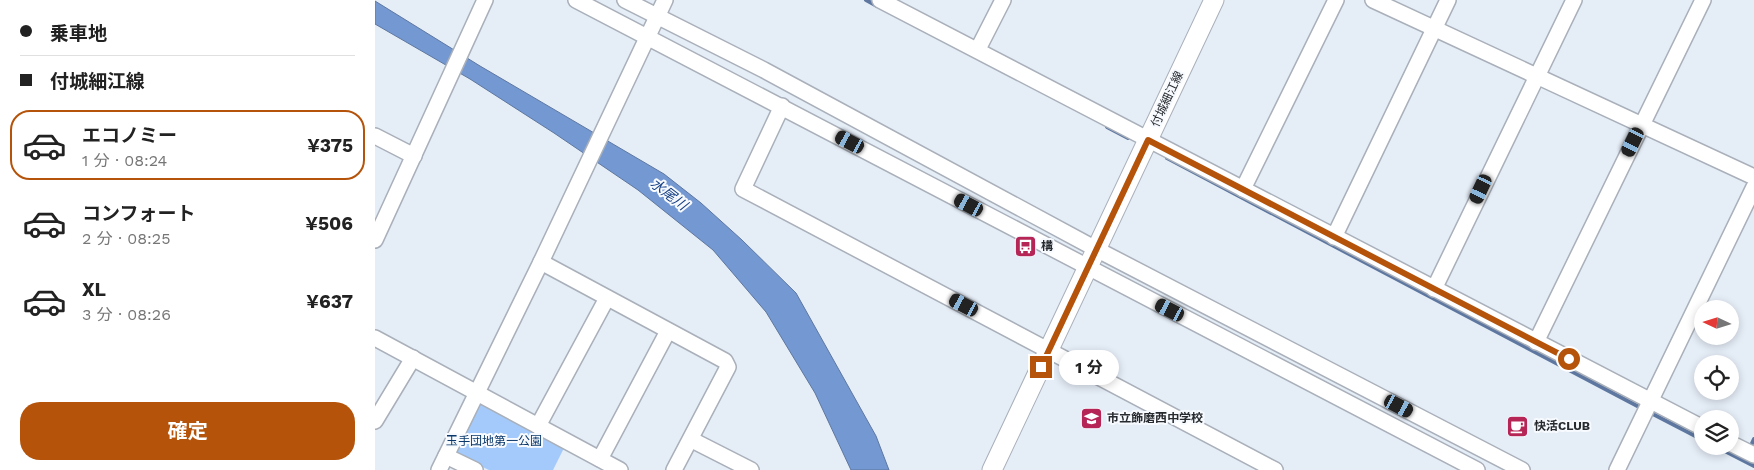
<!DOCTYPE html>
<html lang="ja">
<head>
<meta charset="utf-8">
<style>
  :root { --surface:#fff; --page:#f2f2f2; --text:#222; --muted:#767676; --line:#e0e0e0; --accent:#b45309 }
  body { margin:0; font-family:"Work Sans","Noto Sans JP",sans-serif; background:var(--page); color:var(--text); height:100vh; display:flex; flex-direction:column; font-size:19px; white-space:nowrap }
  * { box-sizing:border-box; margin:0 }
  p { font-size:16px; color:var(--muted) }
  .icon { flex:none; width:28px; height:28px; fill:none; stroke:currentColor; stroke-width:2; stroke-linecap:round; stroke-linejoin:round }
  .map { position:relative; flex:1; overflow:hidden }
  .side { display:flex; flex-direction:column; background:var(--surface); width:375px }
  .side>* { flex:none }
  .hud { display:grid; align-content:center; height:110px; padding:0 20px; background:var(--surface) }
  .needle { width:32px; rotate:274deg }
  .fabs { position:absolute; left:1319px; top:300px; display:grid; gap:10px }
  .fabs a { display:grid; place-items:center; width:45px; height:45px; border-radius:50%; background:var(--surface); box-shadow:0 2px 8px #0003; font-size:25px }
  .end { position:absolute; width:22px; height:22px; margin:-11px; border:6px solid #b45309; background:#fff; box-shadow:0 0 0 2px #fff }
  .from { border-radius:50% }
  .bubble { position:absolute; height:35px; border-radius:18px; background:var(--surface); box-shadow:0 2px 8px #0003; font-size:16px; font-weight:700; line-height:35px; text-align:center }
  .car { position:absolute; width:15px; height:30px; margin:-15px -8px; border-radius:6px; box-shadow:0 0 4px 1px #0007; background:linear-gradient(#222 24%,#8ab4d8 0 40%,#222 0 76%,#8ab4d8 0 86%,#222 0) }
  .hud b { display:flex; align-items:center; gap:18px; height:48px; font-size:19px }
  .hud b+b { border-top:1px solid var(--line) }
  .hud i { width:12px; height:12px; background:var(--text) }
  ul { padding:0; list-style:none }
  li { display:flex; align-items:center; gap:15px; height:70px; margin:0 10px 8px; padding:0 10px; border:2px solid transparent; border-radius:20px }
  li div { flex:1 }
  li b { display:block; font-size:19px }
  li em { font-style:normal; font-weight:700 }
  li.current { border-color:var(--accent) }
  li>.icon { width:45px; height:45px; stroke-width:1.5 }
  .primary-button { display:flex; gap:10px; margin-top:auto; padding:10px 20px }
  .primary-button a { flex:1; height:58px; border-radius:20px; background:var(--accent); color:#fff; font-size:20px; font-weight:700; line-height:58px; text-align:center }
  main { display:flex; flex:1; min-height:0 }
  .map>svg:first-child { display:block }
</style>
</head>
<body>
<main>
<section class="side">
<div class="hud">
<b><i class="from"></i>乗車地</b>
<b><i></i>付城細江線</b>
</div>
<ul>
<li class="current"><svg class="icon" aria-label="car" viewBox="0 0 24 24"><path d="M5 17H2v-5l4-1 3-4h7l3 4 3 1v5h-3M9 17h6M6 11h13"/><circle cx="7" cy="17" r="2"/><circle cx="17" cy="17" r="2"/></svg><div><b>エコノミー</b><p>1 分 · 08:24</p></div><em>¥375</em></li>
<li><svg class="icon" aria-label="car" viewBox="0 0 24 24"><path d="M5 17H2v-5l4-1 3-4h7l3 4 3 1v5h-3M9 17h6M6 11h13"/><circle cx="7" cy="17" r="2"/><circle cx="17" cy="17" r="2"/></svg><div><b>コンフォート</b><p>2 分 · 08:25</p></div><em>¥506</em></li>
<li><svg class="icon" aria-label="car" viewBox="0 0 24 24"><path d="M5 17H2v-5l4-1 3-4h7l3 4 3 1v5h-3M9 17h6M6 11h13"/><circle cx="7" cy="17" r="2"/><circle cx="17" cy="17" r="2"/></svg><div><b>XL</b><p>3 分 · 08:26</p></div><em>¥637</em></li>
</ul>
<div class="primary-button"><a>確定</a></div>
</section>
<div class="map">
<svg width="1379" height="470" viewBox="0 0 1379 470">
  <rect width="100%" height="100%" fill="#e5edf7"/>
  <polygon fill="#a3cafb" points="105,402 190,446 178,470 114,470 80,454"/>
  <polygon fill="#7498d1" stroke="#5d77a0" points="0,1 105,66 289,174 326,203 367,240 421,293 501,436 514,470 476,470 440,393 391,312 338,250 263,190 179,133 95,79 0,24"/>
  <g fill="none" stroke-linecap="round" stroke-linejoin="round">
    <g stroke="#5d77a0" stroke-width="4">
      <polyline points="491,0 502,6"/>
      <polyline points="732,127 753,138"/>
      <polyline points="792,158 1268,409"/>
      <polyline points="1274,412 1328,440"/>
      <polyline points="1340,446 1379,466"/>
      <polyline points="1374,450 1379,439"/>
    </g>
    <defs>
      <g id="minor">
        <polyline points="201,0 1102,470"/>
        <polyline points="250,0 389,70 721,249 1147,470"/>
        <polyline points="505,0 1328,428"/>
        <polyline points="998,0 1379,177"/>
        <polyline points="603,49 628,0"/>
        <polyline points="407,106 368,189 900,470"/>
        <polyline points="0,136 39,156"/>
        <polyline points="868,189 961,0"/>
        <polyline points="959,237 1073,0"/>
        <polyline points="0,240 110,0"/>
        <polyline points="166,262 350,361 353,367 299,470"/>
        <polyline points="1059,289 1199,0"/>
        <polyline points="0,338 245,470"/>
        <polyline points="1161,342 1328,0"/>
        <polyline points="0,421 38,358"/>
        <polyline points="163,426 232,298"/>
        <polyline points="317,440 376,470"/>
        <polyline points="1355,443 1379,455"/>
        <polyline points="71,456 100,470"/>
        <polyline points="225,459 293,331"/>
        <polyline points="64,470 166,262 290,0"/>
        <polyline points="1242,470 1379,187"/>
      </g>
      <polyline id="major" points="617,470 839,0"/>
    </defs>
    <use href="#minor" stroke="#a9b0ba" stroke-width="18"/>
    <use href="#major" stroke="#a9b0ba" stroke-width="21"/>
    <use href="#minor" stroke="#fff" stroke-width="15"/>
    <use href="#major" stroke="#fff" stroke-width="19"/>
  </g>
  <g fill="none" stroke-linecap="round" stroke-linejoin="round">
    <polyline stroke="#b45309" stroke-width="6" points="666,367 773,140 1194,359"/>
  </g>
  <defs>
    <symbol id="bus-square" viewBox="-11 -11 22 22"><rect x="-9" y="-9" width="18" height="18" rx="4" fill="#b52657" stroke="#f7fafe"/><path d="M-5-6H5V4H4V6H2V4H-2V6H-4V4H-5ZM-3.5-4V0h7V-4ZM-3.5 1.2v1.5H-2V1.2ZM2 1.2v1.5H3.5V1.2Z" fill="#fff"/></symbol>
    <symbol id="school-square" viewBox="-11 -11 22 22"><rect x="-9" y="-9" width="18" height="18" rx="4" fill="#b52657" stroke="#f7fafe"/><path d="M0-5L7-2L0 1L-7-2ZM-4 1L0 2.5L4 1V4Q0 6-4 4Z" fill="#fff"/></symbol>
    <symbol id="cafe-square" viewBox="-11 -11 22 22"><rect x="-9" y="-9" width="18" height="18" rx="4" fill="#b52657" stroke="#f7fafe"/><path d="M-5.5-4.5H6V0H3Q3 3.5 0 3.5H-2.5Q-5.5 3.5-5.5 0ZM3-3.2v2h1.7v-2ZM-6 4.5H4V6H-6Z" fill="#fff"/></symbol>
  </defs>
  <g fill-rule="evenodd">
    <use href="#bus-square" x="638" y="234" width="25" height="25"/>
    <use href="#school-square" x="704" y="406" width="25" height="25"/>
    <use href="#cafe-square" x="1130" y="414" width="25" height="25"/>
  </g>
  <g text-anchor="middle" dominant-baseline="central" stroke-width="4" stroke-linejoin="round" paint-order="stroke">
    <g font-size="12" fill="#272a2e" stroke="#f7fafe">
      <text transform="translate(792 99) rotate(-65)">付城細江線</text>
    </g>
    <g font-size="12" font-weight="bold" fill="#272a2e" stroke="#f7fafe" text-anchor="start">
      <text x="666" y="246">構</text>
      <text x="732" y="418">市立飾磨西中学校</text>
      <text x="1159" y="426">快活CLUB</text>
    </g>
    <g font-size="12" fill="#0b386b" stroke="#f7fafe">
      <text x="119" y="441">玉手団地第一公園</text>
    </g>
    <g font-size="14" font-style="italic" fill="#153f84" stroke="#f7fafe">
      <text transform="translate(294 194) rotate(37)">水尾川</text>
    </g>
  </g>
</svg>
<div class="fabs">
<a><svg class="needle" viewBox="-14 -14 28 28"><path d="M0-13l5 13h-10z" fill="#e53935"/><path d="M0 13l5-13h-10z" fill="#767676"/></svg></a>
<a><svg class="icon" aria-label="locate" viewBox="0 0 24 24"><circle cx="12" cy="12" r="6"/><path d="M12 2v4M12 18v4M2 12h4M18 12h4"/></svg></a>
<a><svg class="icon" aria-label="layers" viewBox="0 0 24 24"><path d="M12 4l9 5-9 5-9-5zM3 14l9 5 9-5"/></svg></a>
</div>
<i class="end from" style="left:1194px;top:359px"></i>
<i class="end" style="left:666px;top:367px"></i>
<div class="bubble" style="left:684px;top:350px;width:60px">1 分</div>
<i class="car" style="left:475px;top:142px;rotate:298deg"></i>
<i class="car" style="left:1258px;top:142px;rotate:206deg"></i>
<i class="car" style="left:1106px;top:189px;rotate:205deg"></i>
<i class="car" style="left:594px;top:205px;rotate:298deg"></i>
<i class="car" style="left:589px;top:305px;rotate:298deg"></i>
<i class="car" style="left:795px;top:310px;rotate:297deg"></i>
<i class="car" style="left:1024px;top:406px;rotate:118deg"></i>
</div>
</main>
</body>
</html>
